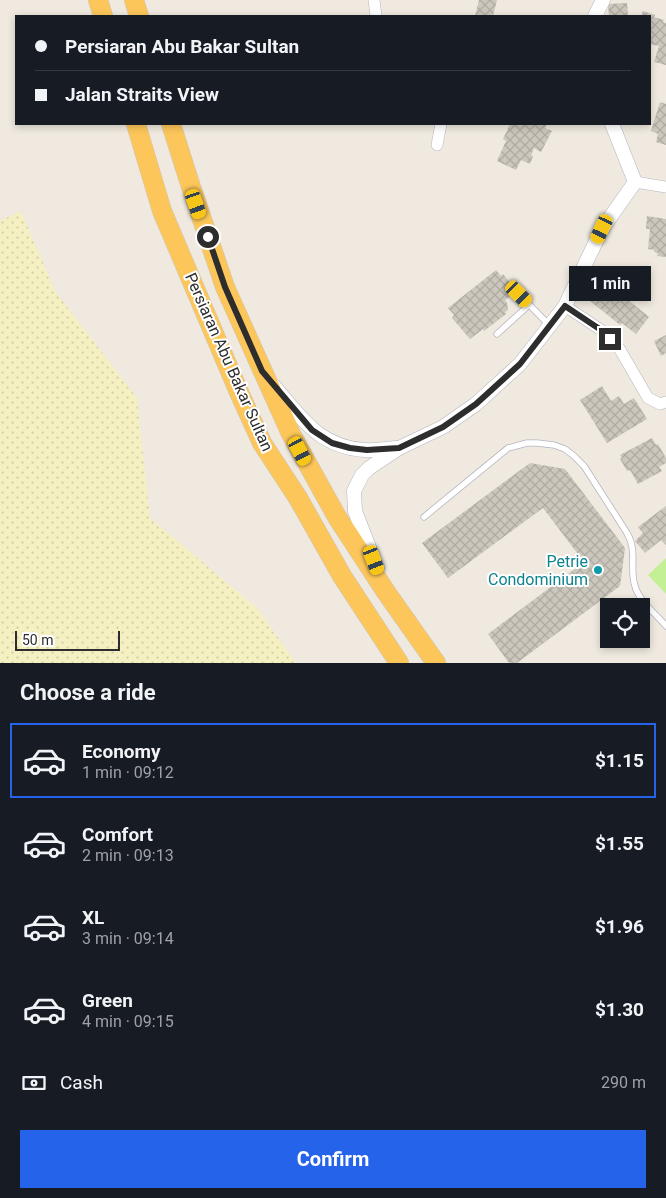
<!DOCTYPE html>
<html lang="en">
<head>
<meta charset="utf-8">
<style>
  :root { --surface:#171b24; --page:#242831; --text:#f1f3f6; --muted:#9ea1a6; --line:#363941; --accent:#2563eb }
  body { margin:0; font-family:Roboto,sans-serif; background:var(--page); color:var(--text); height:100vh; display:flex; flex-direction:column; font-size:19px; white-space:nowrap }
  * { box-sizing:border-box; margin:0 }
  p { font-size:16px; color:var(--muted) }
  .icon { flex:none; width:28px; height:28px; fill:none; stroke:currentColor; stroke-width:2; stroke-linecap:round; stroke-linejoin:round }
  .map { position:relative; height:663px; overflow:hidden }
  .drawer { display:flex; flex-direction:column; background:var(--surface); flex:1 }
  .drawer>* { flex:none }
  .banner { position:absolute; left:15px; top:15px; width:636px; height:110px; border-radius:0px; box-shadow:0 2px 8px #0003; display:grid; align-content:center; height:110px; padding:0 20px; background:var(--surface) }
  .tools { position:absolute; left:600px; top:598px; display:grid; gap:10px }
  .tools a { display:grid; place-items:center; width:50px; height:50px; border-radius:0px; background:var(--surface); box-shadow:0 2px 8px #0003; font-size:25px }
  .scale { position:absolute; left:15px; bottom:12px; width:105px; box-sizing:border-box; padding-left:5px; border:2px solid #2d2d2d; border-top:0; font-size:14px; line-height:18px; white-space:nowrap; color:#2d2d2d; -webkit-text-stroke:4px #fff; paint-order:stroke }
  .end { position:absolute; width:22px; height:22px; margin:-11px; border:6px solid #2d2d2d; background:#fff; box-shadow:0 0 0 2px #fff }
  .from { border-radius:50% }
  .bubble { position:absolute; height:35px; border-radius:0px; background:var(--surface); box-shadow:0 2px 8px #0003; font-size:16px; font-weight:700; line-height:35px; text-align:center }
  .car { position:absolute; width:15px; height:30px; margin:-15px -8px; border-radius:6px; box-shadow:0 0 4px 1px #0007; background:linear-gradient(#f5c518 24%,#345 0 40%,#f5c518 0 76%,#345 0 86%,#f5c518 0) }
  .banner b { display:flex; align-items:center; gap:18px; height:48px; font-size:19px }
  .banner b+b { border-top:1px solid var(--line) }
  .banner i { width:12px; height:12px; background:var(--text) }
  ul { padding:0; list-style:none }
  li { display:flex; align-items:center; gap:15px; height:75px; margin:0 10px 8px; padding:0 10px; border:2px solid transparent; border-radius:0px }
  li div { flex:1 }
  li b { display:block; font-size:19px }
  li em { font-style:normal; font-weight:700 }
  li.on { border-color:var(--accent) }
  li>.icon { width:45px; height:45px; stroke-width:1.5 }
  h2 { padding:0 20px; font-size:22px; line-height:60px }
  .pay { display:flex; align-items:center; gap:12px; height:55px; padding:0 20px; font-size:19px }
  .pay p { margin-inline-start:auto }
  .cta { display:flex; gap:10px; margin-top:auto; padding:10px 20px }
  .cta a { flex:1; height:58px; border-radius:0px; background:var(--accent); color:#fff; font-size:20px; font-weight:700; line-height:58px; text-align:center }
  .map>svg:first-child { display:block }
</style>
</head>
<body>
<div class="map">
<svg width="666" height="663" viewBox="0 0 666 663">
  <defs>
    <pattern id="sand-dots" width="8" height="8" patternUnits="userSpaceOnUse" patternTransform="scale(1.25)"><rect width="8" height="8" fill="#f5f0c1"/><path d="M2 2h.1M6 6h.1" fill="none" stroke="#d2cea6" stroke-width="1.8" stroke-linecap="round"/></pattern>
    <pattern id="building-cross-hatch" width="8" height="8" patternUnits="userSpaceOnUse" patternTransform="scale(1.25)"><rect width="8" height="8" fill="#cbc7bd"/><path d="M0 0l8 8M0 8l8-8" fill="none" stroke="#afaba3"/></pattern>
  </defs>
  <rect width="100%" height="100%" fill="#efe9df"/>
  <polygon fill="url(#sand-dots)" points="21,211 55,291 137,398 150,518 257,608 296,663 0,663 0,221"/>
  <polygon fill="#c3ef95" points="666,558 666,594 648,575"/>
  <g fill="url(#building-cross-hatch)">
    <polygon points="479,0 497,0 493,16 475,16"/>
    <polygon points="627,3 628,16 609,16 608,4"/>
    <polygon points="643,11 655,15 654,17 664,20 663,22 666,23 666,65 654,62 659,46 650,44 650,16 641,16"/>
    <polygon points="660,102 666,104 666,145 656,142 658,134 651,131"/>
    <polygon points="510,124 547,124 545,128 552,131 541,152 534,148 531,155 533,156 530,164 521,160 516,170 497,161 506,141 503,139"/>
    <polygon points="647,216 666,219 666,257 657,256 658,253 654,252 654,250 648,249 650,229 646,229"/>
    <polygon points="496,270 501,276 503,274 517,291 505,300 507,303 508,310 505,312 506,314 484,331 483,329 470,339 452,318 454,315 448,308"/>
    <polygon points="605,281 649,317 636,334 622,323 620,325 589,300"/>
    <polygon points="666,335 666,353 661,356 654,341"/>
    <polygon points="602,386 611,401 619,396 624,404 634,398 647,419 607,443 580,400"/>
    <polygon points="652,438 656,445 658,444 666,458 666,463 659,467 662,471 638,484 630,470 627,471 620,459 622,458 620,455"/>
    <polygon points="530,463 565,469 625,548 620,586 517,663 509,663 488,634 584,562 543,508 448,578 422,543"/>
    <polygon points="666,506 666,545 661,540 645,553 635,541 643,533 638,527"/>
  </g>
  <g fill="none" stroke-linecap="round" stroke-linejoin="round">
    <defs>
      <g id="service">
        <polyline points="519,294 549,325"/>
        <polyline points="497,334 529,305"/>
        <path d="M424,517L508,448L527,443H537L554,445L565,449L574,456L584,466L627,533C638,552 629,569 635,586C639,601 656,614 666,626"/>
      </g>
      <g id="minor">
        <polyline points="374,0 376,16"/>
        <polyline points="437,145 441,124"/>
        <polyline points="635,182 666,187"/>
        <polyline points="565,306 601,330 619,348 648,398 660,404 666,402"/>
      </g>
      <g id="tertiary">
        <polyline points="595,16 603,0"/>
        <path d="M273,385C301,417 318,447 365,450C375,451 386,449 396,448"/>
        <polyline points="377,568 355,511 354,491 362,475 369,468 399,448 443,427 476,404 520,364 565,306 602,229 635,182 612,124"/>
      </g>
      <g id="trunk">
        <polyline points="98,0 103,16"/>
        <polyline points="134,0 139,16"/>
        <polyline points="136,124 162,211 238,390 262,443 298,498 342,576 399,663"/>
        <polyline points="171,124 191,187 225,287 291,434 337,517 386,592 436,663"/>
      </g>
    </defs>
    <use href="#service" stroke="#b3b4c1" stroke-width="7"/>
    <use href="#minor" stroke="#b3b4c1" stroke-width="12"/>
    <use href="#tertiary" stroke="#b3b4c1" stroke-width="15"/>
    <use href="#trunk" stroke="#c8c8c8" stroke-width="20"/>
    <use href="#service" stroke="#fff" stroke-width="5.5"/>
    <use href="#minor" stroke="#fff" stroke-width="11"/>
    <use href="#tertiary" stroke="#fff" stroke-width="14"/>
    <use href="#trunk" stroke="#fcc65a" stroke-width="19"/>
  </g>
  <g fill="none" stroke-linecap="round" stroke-linejoin="round">
    <polyline stroke="#2d2d2d" stroke-width="6" points="208,237 225,287 262,371 312,430 332,443 350,448 367,450 399,448 443,427 476,404 520,364 565,306 601,330 610,339"/>
  </g>
  <circle fill="#0f9aa8" stroke="#fff" stroke-width="2" cx="598" cy="570" r="5"/>
  <g text-anchor="middle" dominant-baseline="central" stroke-width="4" stroke-linejoin="round" paint-order="stroke">
    <g font-size="16" fill="#2d2d2d" stroke="#fff">
      <text transform="translate(229 362) rotate(66)">Persiaran Abu Bakar Sultan</text>
    </g>
    <g font-size="16" fill="#0d838f" stroke="#fff" text-anchor="end">
      <text x="588" y="561">Petrie<tspan x="588" dy="18">Condominium</tspan></text>
    </g>
  </g>
</svg>
<div class="tools">
<a><svg class="icon" aria-label="locate" viewBox="0 0 24 24"><circle cx="12" cy="12" r="6"/><path d="M12 2v4M12 18v4M2 12h4M18 12h4"/></svg></a>
</div>
<div class="scale">50 m</div>
<i class="end from" style="left:208px;top:237px"></i>
<i class="end" style="left:610px;top:339px"></i>
<div class="bubble" style="left:569px;top:266px;width:82px">1 min</div>
<i class="car" style="left:196px;top:204px;rotate:161deg"></i>
<i class="car" style="left:602px;top:229px;rotate:205deg"></i>
<i class="car" style="left:519px;top:294px;rotate:135deg"></i>
<i class="car" style="left:300px;top:451px;rotate:152deg"></i>
<i class="car" style="left:374px;top:560px;rotate:159deg"></i>
<div class="banner">
<b><i class="from"></i>Persiaran Abu Bakar Sultan</b>
<b><i></i>Jalan Straits View</b>
</div>
</div>
<section class="drawer">
<h2>Choose a ride</h2>
<ul>
<li class="on"><svg class="icon" aria-label="car" viewBox="0 0 24 24"><path d="M5 17H2v-5l4-1 3-4h7l3 4 3 1v5h-3M9 17h6M6 11h13"/><circle cx="7" cy="17" r="2"/><circle cx="17" cy="17" r="2"/></svg><div><b>Economy</b><p>1 min · 09:12</p></div><em>$1.15</em></li>
<li><svg class="icon" aria-label="car" viewBox="0 0 24 24"><path d="M5 17H2v-5l4-1 3-4h7l3 4 3 1v5h-3M9 17h6M6 11h13"/><circle cx="7" cy="17" r="2"/><circle cx="17" cy="17" r="2"/></svg><div><b>Comfort</b><p>2 min · 09:13</p></div><em>$1.55</em></li>
<li><svg class="icon" aria-label="car" viewBox="0 0 24 24"><path d="M5 17H2v-5l4-1 3-4h7l3 4 3 1v5h-3M9 17h6M6 11h13"/><circle cx="7" cy="17" r="2"/><circle cx="17" cy="17" r="2"/></svg><div><b>XL</b><p>3 min · 09:14</p></div><em>$1.96</em></li>
<li><svg class="icon" aria-label="car" viewBox="0 0 24 24"><path d="M5 17H2v-5l4-1 3-4h7l3 4 3 1v5h-3M9 17h6M6 11h13"/><circle cx="7" cy="17" r="2"/><circle cx="17" cy="17" r="2"/></svg><div><b>Green</b><p>4 min · 09:15</p></div><em>$1.30</em></li>
</ul>
<div class="pay"><svg class="icon" aria-label="cash" viewBox="0 0 24 24"><path d="M3 7h18v10H3z"/><circle cx="12" cy="12" r="2"/></svg>Cash<p>290 m</p></div>
<div class="cta"><a>Confirm</a></div>
</section>
</body>
</html>
